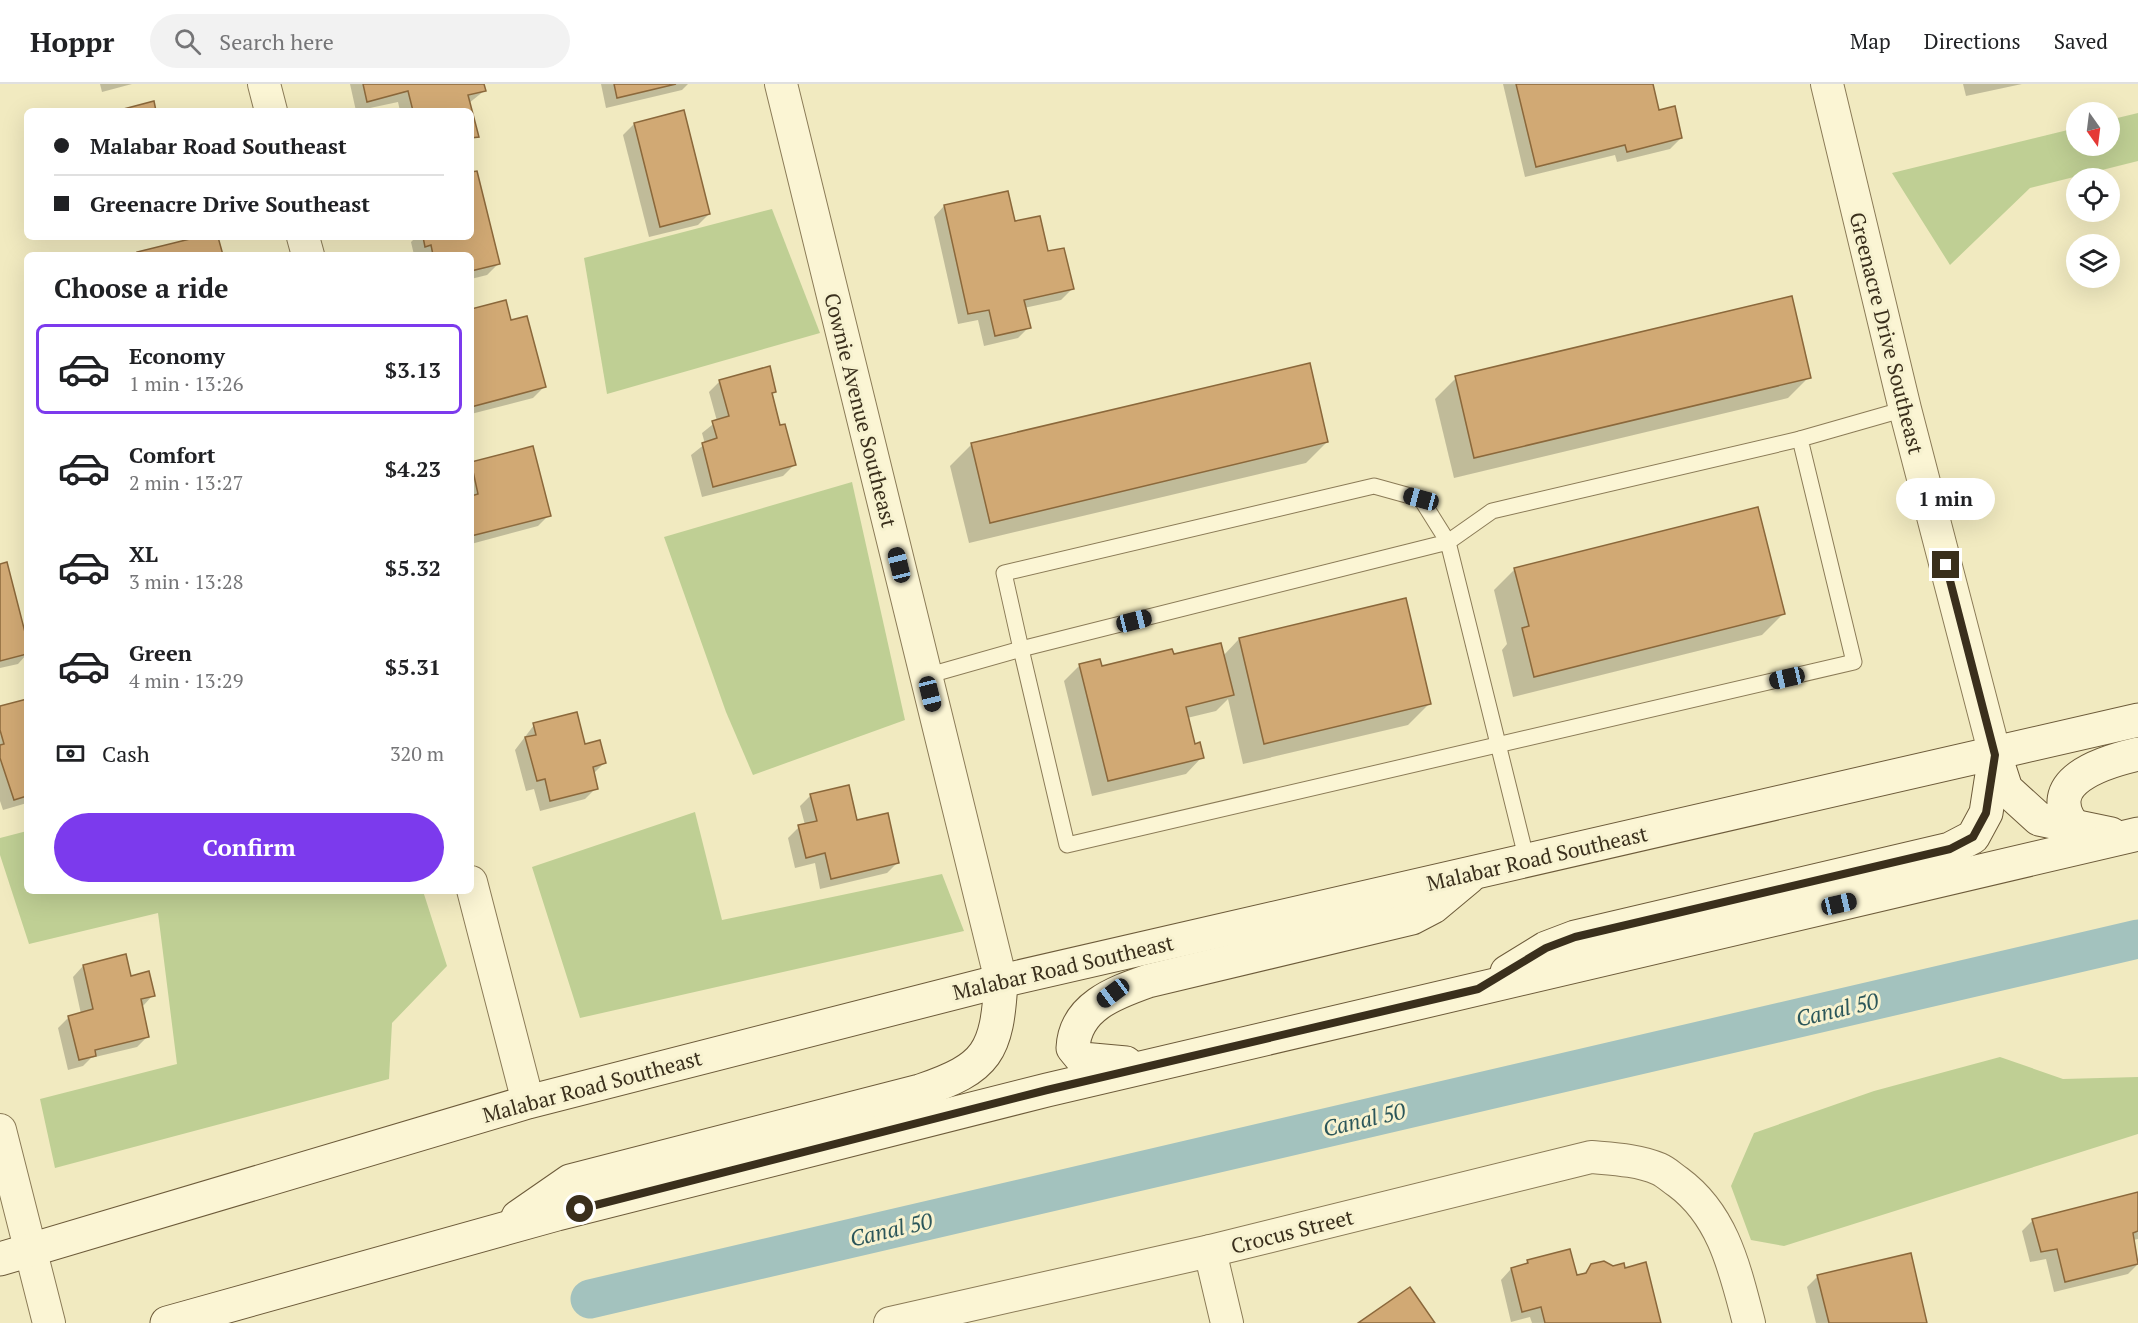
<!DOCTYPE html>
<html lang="en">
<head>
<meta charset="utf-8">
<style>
  :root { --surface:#fff; --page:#f2f2f2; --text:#202124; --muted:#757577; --line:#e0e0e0; --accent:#7c3aed }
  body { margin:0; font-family:"PT Serif",serif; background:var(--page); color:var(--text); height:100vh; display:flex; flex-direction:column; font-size:22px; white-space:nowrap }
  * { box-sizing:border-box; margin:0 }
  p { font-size:20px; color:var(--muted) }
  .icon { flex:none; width:33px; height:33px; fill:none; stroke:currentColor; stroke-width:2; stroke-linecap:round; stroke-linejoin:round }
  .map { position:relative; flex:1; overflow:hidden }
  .details { position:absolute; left:24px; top:168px; width:450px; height:642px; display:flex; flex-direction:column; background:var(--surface); border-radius:9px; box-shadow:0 6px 24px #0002 }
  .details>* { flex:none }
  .hud { position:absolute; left:24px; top:24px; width:450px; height:132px; border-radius:9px; box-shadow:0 6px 24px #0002; display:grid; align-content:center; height:132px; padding:0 30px; background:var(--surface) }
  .needle { width:39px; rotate:166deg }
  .tools { position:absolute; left:2066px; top:18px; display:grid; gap:12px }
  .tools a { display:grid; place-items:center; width:54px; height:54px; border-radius:50%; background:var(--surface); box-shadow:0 6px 24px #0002; font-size:30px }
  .end { position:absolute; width:27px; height:27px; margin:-14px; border:8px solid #3a2f1c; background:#fff; box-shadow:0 0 0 3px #fff }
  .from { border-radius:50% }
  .bubble { position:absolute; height:42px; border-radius:21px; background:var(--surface); box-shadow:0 6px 24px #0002; font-size:20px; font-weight:800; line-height:42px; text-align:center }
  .car { position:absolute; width:18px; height:36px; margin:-18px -9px; border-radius:8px; box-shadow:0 0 4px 2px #0007; background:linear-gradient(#222 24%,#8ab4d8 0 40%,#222 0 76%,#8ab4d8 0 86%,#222 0) }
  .hud b { display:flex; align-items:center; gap:21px; height:57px; font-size:22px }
  .hud b+b { border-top:2px solid var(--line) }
  .hud i { width:15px; height:15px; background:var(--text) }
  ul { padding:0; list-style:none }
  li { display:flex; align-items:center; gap:18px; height:90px; margin:0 12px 9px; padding:0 18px; border:3px solid transparent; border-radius:9px }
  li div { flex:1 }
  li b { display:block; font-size:22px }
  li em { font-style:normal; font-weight:800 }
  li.selected { border-color:var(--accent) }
  li>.icon { width:54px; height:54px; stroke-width:1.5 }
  h2 { padding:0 30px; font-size:27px; line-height:72px }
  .pay { display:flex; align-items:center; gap:15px; height:66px; padding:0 30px; font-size:22px }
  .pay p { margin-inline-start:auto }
  .cta { display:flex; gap:12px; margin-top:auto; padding:12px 30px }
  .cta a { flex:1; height:69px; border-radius:36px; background:var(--accent); color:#fff; font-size:24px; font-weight:800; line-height:69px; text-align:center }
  header { display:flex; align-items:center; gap:36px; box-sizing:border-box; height:84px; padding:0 30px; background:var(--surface); border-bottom:2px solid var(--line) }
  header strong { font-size:28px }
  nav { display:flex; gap:33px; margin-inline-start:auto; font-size:21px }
  .search { width:420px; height:54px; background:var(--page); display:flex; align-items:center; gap:15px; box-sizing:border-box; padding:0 21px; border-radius:33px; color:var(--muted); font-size:22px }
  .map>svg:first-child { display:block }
</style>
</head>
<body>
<header>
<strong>Hoppr</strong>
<div class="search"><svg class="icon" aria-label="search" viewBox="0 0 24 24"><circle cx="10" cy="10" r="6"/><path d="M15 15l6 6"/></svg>Search here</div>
<nav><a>Map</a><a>Directions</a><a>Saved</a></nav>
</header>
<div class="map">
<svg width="2138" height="1239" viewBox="0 0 2138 1239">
  <rect width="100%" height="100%" fill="#f1eac0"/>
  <g fill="#bfcf94">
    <polygon points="2138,29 2138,77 2030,104 1950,181 1892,89 2076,44 2076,62 2109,62 2109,36"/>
    <polygon points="772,125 820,249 607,310 584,174"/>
    <polygon points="852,398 905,636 753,691 726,628 664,453"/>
    <polygon points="695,728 722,836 942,790 964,847 580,934 532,783"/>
    <polygon points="27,747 27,807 423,807 447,882 392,939 389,995 55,1084 40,1015 177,980 158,829 29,860 0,771 0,754"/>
    <polygon points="2000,973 2063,995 2138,993 2138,1050 1784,1162 1751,1156 1731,1102 1754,1049 1874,1007"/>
  </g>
  <g fill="#0003">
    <polygon points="100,0 132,0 102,8"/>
    <polygon points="350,0 483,0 484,7 469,19 471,27 400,27 398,18 356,27"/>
    <polygon points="601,0 688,0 682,6 606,24"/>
    <polygon points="1503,0 1651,0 1658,28 1681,54 1670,65 1617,78 1615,71 1525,93"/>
    <polygon points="1963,0 2022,0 1966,12"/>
    <polygon points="634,40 709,130 698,141 649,153 623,51"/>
    <polygon points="471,90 498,180 487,191 471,195 471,171 414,171 411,158 416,153 471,153"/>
    <polygon points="944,122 1014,139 1047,169 1072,205 1061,216 1024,224 1029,243 1018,254 984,262 978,236 958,240 934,133"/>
    <polygon points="471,226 510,238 544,303 533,314 471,330"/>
    <polygon points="1309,280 1327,358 1306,379 969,459 950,382 971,361"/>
    <polygon points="1809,293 1788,314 1454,394 1435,315 1456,294"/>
    <polygon points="720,297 775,307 771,311 779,343 794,381 783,392 702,413 691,371 705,360 702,349 717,337 709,308"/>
    <polygon points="532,364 549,431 538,442 471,460 471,380"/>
    <polygon points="0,482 27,562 27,570 18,580 0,584"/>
    <polygon points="1515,485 1783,530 1762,551 1513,613 1502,566 1507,560 1494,506"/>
    <polygon points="1239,555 1429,620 1408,641 1243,680 1228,615 1216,627 1187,634 1194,661 1202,673 1186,690 1092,712 1064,597 1080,581 1101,584 1173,572 1223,572"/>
    <polygon points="27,616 27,719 3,726 0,717 0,623"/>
    <polygon points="534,641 584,662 604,679 593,690 596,704 585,715 540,727 534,705 526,707 515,666"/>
    <polygon points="811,711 856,738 898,778 887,789 820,805 815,779 795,784 788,754 799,743 805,741 800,722"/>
    <polygon points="83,882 130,894 153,911 143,922 148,952 137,963 91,974 83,982 68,986 58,944 69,933 81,930 73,893"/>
    <polygon points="2138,1110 2138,1155 2133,1156 2138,1180 2128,1190 2054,1208 2046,1175 2030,1178 2022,1147 2033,1136"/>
    <polygon points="1528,1177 1576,1193 1581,1192 1591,1182 1659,1239 1532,1239 1530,1233 1511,1238 1501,1196 1511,1185 1522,1182"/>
    <polygon points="1818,1192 1926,1239 1816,1239 1807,1203"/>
  </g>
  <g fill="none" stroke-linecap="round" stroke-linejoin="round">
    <polyline stroke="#a3c2be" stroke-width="39" points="590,1215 2138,855"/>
  </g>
  <g fill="#d1a974" stroke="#8b683b" stroke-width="1.5">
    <polygon points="363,0 484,0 486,7 468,11 479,53 471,54 471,27 413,27 408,7 367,18"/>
    <polygon points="614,0 676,0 617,14"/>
    <polygon points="1516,0 1653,0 1659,26 1675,22 1682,54 1627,68 1625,61 1536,83"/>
    <polygon points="154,17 156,27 116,27"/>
    <polygon points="684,26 710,130 660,143 634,39"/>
    <polygon points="477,87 500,180 471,187 471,171 433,171 431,161 425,163 423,153 471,153 471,88"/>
    <polygon points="1008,107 1015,137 1040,132 1048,167 1064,164 1074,205 1024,216 1031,244 995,252 989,226 968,230 944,121"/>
    <polygon points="198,153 218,153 223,171 138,171 137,168"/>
    <polygon points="1792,212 1811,294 1474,374 1455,292"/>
    <polygon points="506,216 511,236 527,232 546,303 471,323 471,225"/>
    <polygon points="1310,279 1328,358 990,439 971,359"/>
    <polygon points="770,282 776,308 772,309 780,341 785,340 796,381 713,403 702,359 717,354 712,337 729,332 719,296"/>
    <polygon points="533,362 551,432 471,452 471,412 478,410 471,378"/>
    <polygon points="1758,423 1785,530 1534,593 1522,544 1529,542 1514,484"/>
    <polygon points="7,478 27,556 27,570 0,577 0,480"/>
    <polygon points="1406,514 1431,620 1264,660 1239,554"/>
    <polygon points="1221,559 1234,611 1186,623 1195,660 1200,658 1204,674 1108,697 1079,580 1100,575 1102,582 1172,565 1174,570"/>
    <polygon points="27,615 27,712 14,716 0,674 0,661 4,660 0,646 0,622"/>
    <polygon points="577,628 585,660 600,656 606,679 593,683 598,705 550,717 545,695 537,697 525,653 536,651 533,639"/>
    <polygon points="849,701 857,736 888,729 899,779 831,795 825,769 806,774 798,741 817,737 810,710"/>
    <polygon points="126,870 131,892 149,887 155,912 141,915 149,953 95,966 96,972 79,976 68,932 93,925 83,881"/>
    <polygon points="2138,1108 2138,1147 2133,1149 2138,1180 2065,1198 2057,1165 2041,1168 2032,1135"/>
    <polygon points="1570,1165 1577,1191 1586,1189 1591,1180 1604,1177 1613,1182 1624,1179 1625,1184 1646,1178 1661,1239 1545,1239 1541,1223 1522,1228 1511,1184 1528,1179 1527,1176"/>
    <polygon points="1911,1169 1927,1239 1829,1239 1817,1191"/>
    <polygon points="1410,1203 1435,1239 1358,1239"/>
  </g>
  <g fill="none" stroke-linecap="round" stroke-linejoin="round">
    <defs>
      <g id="lane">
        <polyline points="926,592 1021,565 1067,761 1854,578 1800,355 1905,325"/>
        <polyline points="1527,777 1448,458 1021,565 1004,489 1374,402 1421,415 1448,458 1492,427 1800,355"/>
      </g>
      <g id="street">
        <polyline points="264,0 271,27"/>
        <polyline points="781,0 1001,897"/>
        <polyline points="1827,0 1905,325 1995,671"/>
        <polyline points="303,153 308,171"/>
        <polyline points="471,798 528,1018"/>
        <polyline points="0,1046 49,1239"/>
        <polyline points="1210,1167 1227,1239"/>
        <path d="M890,1239L1210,1167L1591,1073C1613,1075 1638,1076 1659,1085C1666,1088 1672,1094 1678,1098C1724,1132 1735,1186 1749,1239"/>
      </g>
      <g id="secondary">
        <polyline points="1995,671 2006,705 2039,735 2111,750"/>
        <path d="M2075,744C2038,698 2103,678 2138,670"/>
        <polyline points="1507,888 1546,864 1575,853 1950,765 1973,753 1986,729 1995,671"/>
        <path d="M1126,979L1082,975L1073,964C1075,923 1114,909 1148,897L1412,834L1433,823L1469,793"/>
        <path d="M518,1133L570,1097L920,1007C988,984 997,968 1001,897"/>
        <polyline points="0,1175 528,1018 1001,897 2138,636"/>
        <polyline points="167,1239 557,1130 1047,1006 2138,750"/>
      </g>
    </defs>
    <use href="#lane" stroke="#8b7b57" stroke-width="17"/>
    <use href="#street" stroke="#8b7b57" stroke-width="34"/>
    <use href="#secondary" stroke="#6d5b3a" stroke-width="35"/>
    <use href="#lane" stroke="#fbf5d4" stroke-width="15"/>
    <use href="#street" stroke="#fbf5d4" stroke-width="32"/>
    <use href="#secondary" stroke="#fbf5d4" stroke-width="33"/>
  </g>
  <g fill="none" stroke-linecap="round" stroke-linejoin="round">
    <polyline stroke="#3a2f1c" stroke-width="8" points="580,1125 1047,1006 1478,905 1546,864 1575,853 1950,765 1973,753 1986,729 1995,671 1946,481"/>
  </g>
  <g text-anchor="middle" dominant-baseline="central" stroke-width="6" stroke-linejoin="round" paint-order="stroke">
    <g font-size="21" fill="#3a2f1c" stroke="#f7f2d0">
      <text transform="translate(1887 249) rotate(76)">Greenacre Drive Southeast</text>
      <text transform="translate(861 326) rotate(76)">Cownie Avenue Southeast</text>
      <text transform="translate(1537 774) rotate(-13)">Malabar Road Southeast</text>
      <text transform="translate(1063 883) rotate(-13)">Malabar Road Southeast</text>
      <text transform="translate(592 1002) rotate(-15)">Malabar Road Southeast</text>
      <text transform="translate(1292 1147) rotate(-14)">Crocus Street</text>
    </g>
    <g font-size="22" font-style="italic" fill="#2b565a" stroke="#f7f2d0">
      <text transform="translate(1837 925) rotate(-13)">Canal 50</text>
      <text transform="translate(1364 1035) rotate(-13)">Canal 50</text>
      <text transform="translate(891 1145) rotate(-13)">Canal 50</text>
    </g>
  </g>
</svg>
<div class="tools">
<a><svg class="needle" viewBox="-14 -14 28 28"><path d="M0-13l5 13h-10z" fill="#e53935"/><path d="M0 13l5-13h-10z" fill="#757577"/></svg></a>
<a><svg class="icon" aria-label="locate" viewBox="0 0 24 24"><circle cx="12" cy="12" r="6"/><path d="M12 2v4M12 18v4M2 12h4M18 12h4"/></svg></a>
<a><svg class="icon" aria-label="layers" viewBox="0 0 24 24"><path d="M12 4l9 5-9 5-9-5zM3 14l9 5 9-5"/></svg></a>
</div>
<i class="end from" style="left:580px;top:1125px"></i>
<i class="end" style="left:1946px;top:481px"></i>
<div class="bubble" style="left:1896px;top:394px;width:99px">1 min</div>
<i class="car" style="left:1421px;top:415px;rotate:285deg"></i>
<i class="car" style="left:899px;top:481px;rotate:346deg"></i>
<i class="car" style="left:1134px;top:537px;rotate:76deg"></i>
<i class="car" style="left:1787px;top:594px;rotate:257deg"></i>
<i class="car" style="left:930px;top:610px;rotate:166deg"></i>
<i class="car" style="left:1839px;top:820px;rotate:77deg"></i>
<i class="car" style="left:1113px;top:909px;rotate:233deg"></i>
<div class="hud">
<b><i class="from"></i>Malabar Road Southeast</b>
<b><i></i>Greenacre Drive Southeast</b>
</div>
<section class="details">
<h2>Choose a ride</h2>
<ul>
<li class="selected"><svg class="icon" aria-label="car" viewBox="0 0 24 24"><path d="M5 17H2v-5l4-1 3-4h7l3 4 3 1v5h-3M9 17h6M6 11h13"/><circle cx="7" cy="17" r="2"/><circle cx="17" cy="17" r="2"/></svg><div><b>Economy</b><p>1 min · 13:26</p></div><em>$3.13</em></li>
<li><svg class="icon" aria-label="car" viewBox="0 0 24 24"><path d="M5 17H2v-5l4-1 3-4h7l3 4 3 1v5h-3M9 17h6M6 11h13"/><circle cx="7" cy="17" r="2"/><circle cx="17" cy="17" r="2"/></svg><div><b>Comfort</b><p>2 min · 13:27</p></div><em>$4.23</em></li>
<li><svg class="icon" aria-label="car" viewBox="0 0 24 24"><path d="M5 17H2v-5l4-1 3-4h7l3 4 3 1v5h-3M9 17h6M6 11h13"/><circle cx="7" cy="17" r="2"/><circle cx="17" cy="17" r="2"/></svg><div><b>XL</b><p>3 min · 13:28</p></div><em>$5.32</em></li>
<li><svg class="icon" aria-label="car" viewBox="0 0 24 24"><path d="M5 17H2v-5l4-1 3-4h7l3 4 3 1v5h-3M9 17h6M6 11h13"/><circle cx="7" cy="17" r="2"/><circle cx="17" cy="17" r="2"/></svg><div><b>Green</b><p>4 min · 13:29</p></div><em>$5.31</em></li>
</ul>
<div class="pay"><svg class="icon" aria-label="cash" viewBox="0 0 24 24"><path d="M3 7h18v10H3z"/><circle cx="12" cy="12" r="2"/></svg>Cash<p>320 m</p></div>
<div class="cta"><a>Confirm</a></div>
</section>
</div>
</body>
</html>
